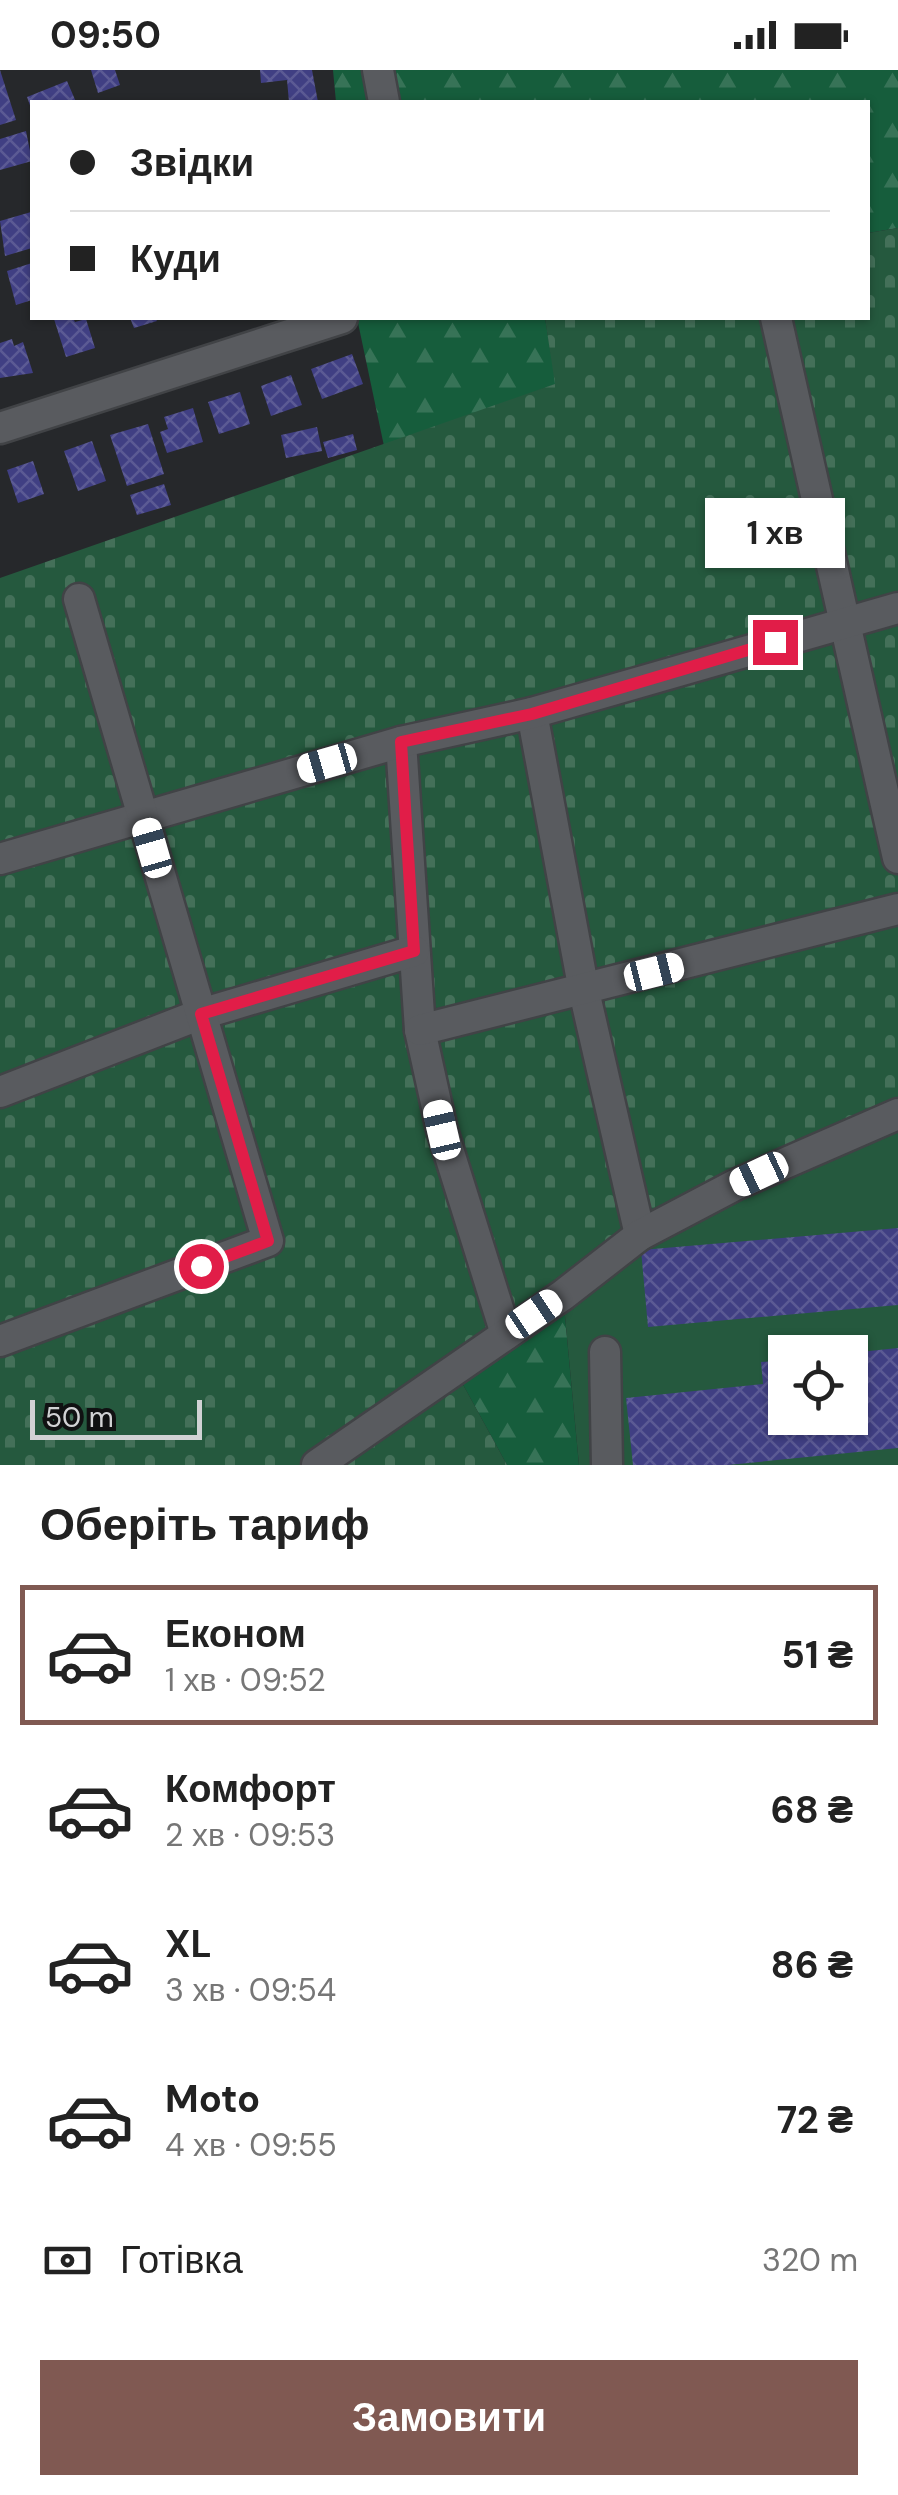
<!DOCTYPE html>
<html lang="uk">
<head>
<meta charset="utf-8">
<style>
  :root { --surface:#fff; --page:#f6f6f6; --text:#222; --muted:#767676; --line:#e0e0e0; --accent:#805952 }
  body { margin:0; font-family:"DM Sans",sans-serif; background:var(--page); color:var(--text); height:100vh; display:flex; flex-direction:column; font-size:38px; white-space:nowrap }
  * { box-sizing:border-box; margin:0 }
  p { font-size:32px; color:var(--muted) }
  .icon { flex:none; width:55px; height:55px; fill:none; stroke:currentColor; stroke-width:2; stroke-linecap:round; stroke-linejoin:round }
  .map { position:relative; height:1395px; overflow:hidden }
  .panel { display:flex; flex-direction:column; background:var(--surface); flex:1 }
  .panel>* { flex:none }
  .guide { position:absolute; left:30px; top:30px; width:840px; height:220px; border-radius:0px; box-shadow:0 2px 8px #0004; display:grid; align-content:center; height:220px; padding:0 40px; background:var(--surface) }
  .fabs { position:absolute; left:768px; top:1265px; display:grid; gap:20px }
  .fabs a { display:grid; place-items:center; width:100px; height:100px; border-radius:0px; background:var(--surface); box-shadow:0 2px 8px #0004; font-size:50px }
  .scale { position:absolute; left:30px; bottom:25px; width:172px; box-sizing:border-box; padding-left:10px; border:5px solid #d1d2d4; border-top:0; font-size:28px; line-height:35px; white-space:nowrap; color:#d1d2d4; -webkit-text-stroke:8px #101112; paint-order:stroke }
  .end { position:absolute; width:45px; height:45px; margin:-22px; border:12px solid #e11d48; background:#fff; box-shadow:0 0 0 5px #fff }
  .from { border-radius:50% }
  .bubble { position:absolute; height:70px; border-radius:0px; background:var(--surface); box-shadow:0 2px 8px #0004; font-size:32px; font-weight:700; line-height:70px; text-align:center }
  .car { position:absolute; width:30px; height:60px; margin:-30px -15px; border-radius:12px; box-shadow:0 0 8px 2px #0007; background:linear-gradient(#fff 24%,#345 0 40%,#fff 0 76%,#345 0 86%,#fff 0) }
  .guide b { display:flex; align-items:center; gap:35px; height:95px; font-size:38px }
  .guide b+b { border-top:2px solid var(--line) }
  .guide i { width:25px; height:25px; background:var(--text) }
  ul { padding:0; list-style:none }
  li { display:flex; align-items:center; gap:30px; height:140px; margin:0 20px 15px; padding:0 20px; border:5px solid transparent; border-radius:0px }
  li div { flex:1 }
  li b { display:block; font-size:38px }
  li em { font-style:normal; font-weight:700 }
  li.current { border-color:var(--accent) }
  li>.icon { width:90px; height:90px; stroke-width:1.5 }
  h2 { padding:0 40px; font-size:45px; line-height:120px }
  .pay { display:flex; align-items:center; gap:25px; height:110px; padding:0 40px; font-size:38px }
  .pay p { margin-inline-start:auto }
  .button { display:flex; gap:20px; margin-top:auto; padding:20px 40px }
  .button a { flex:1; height:115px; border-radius:0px; background:var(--accent); color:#fff; font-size:40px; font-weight:700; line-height:115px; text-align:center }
  .status { display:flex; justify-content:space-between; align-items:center; height:70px; padding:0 50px; background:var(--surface); direction:ltr }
  .status svg { height:28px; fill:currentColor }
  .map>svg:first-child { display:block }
</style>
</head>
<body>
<div class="status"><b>09:50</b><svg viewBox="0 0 49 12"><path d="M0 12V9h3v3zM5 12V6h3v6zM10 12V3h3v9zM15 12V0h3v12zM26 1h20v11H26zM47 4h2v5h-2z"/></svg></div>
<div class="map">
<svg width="898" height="1395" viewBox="0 0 898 1395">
  <defs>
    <pattern id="forest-firs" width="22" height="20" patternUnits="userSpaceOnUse" patternTransform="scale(2.5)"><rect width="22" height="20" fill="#165d3c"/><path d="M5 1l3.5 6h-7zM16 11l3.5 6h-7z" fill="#377357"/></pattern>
    <pattern id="cemetery-stones" width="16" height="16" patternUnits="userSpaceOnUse" patternTransform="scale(2.5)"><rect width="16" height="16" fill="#25593e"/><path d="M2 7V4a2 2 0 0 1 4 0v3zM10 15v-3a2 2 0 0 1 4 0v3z" fill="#447059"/></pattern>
    <pattern id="building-cross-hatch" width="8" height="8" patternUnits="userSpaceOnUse" patternTransform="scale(2.5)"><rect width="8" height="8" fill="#403f83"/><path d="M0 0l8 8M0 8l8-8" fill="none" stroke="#5b5a94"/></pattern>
  </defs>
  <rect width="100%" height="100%" fill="#26282b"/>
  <g fill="url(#forest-firs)">
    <polygon points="333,0 898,0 898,158 868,163 868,32 336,32"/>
    <polygon points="357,248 545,248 556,314 384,376"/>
    <polygon points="563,1225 579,1395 507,1395 455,1300"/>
  </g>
  <polygon fill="url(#cemetery-stones)" points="898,158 898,1044 455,1300 507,1395 0,1395 0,508 555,314 545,248 868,248 868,163"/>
  <path fill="#25593e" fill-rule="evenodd" d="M898,1044V1395H579L563,1225L586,1208ZM785,1282H850V1348H785Z"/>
  <g fill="url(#building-cross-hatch)">
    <polygon points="0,0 16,50 0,55"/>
    <polygon points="91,0 115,0 120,15 98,23"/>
    <polygon points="260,0 312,0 318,32 289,32 287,10 261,13"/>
    <polygon points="67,11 76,32 32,32 32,41 27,27"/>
    <polygon points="26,61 32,91 0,100 0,69"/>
    <polygon points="31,142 32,178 5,186 0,151"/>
    <polygon points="32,193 32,230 16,235 7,201"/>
    <polygon points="73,248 75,252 86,249 95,278 66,287 54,249"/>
    <polygon points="130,248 155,248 157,251 134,258"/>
    <polygon points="12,269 14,276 23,272 33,303 0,308 0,273"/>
    <polygon points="352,284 363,314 322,329 311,299"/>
    <polygon points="291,305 302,335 271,346 261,316"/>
    <polygon points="240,322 250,354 219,364 208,332"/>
    <polygon points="193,338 203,372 167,383 160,362 168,359 164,347"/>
    <polygon points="148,354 164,404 127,416 110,365"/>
    <polygon points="317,357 322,381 286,388 281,365"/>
    <polygon points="353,364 357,380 328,388 323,372"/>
    <polygon points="92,371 106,411 78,421 64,381"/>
    <polygon points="33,391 44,424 18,433 7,400"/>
    <polygon points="164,414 171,435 137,445 130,425"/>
    <polygon points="898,1158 898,1235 648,1257 641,1180"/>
    <polygon points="898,1278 898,1378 728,1395 633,1395 626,1328 763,1314 761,1292 785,1290 785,1348 850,1348 850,1283"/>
  </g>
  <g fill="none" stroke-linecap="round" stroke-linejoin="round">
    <defs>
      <g id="minor">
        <polyline points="378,0 384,32"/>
        <polyline points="776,248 898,788"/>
        <polyline points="0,358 342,248"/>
        <polyline points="532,643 584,921 640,1165"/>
        <polyline points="401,672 420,960 442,1060 506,1264"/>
        <polyline points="0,789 401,672 532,643 898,538"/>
        <polyline points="420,960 898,839"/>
        <polyline points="0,1022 201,944 414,881"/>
        <polyline points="0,1271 268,1171 79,529"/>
        <polyline points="605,1282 607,1395"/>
        <polyline points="317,1395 563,1225 640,1165 735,1115 898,1044"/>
      </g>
    </defs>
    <use href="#minor" stroke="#414346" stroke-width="35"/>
    <use href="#minor" stroke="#595b5f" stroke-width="30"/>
  </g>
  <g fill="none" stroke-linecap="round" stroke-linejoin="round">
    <polyline stroke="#e11d48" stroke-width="12" points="201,1196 268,1171 201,944 414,881 401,672 532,644 775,572"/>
  </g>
</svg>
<div class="fabs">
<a><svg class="icon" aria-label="locate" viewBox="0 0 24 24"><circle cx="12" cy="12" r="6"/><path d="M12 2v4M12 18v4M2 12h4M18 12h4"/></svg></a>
</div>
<div class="scale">50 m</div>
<i class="end from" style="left:201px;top:1196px"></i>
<i class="end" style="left:775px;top:572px"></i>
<div class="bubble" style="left:705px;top:428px;width:140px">1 хв</div>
<i class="car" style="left:327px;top:693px;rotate:254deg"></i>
<i class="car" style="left:152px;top:778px;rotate:344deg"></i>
<i class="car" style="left:654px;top:902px;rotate:76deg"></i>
<i class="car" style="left:442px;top:1060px;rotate:347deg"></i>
<i class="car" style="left:759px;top:1104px;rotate:245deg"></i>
<i class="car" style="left:534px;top:1244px;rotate:56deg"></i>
<div class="guide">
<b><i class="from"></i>Звідки</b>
<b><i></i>Куди</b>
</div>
</div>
<section class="panel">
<h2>Оберіть тариф</h2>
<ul>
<li class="current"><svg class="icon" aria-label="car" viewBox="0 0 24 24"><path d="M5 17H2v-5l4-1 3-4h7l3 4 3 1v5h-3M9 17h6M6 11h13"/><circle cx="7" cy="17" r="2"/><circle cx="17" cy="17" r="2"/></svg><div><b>Економ</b><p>1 хв · 09:52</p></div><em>51 ₴</em></li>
<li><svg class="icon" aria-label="car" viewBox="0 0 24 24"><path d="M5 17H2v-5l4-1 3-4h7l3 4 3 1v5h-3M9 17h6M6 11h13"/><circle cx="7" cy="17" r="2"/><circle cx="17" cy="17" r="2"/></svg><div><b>Комфорт</b><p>2 хв · 09:53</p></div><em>68 ₴</em></li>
<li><svg class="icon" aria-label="car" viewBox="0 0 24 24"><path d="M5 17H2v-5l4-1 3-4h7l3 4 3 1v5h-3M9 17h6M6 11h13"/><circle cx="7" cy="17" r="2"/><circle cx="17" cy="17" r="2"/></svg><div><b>XL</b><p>3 хв · 09:54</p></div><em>86 ₴</em></li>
<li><svg class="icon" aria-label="car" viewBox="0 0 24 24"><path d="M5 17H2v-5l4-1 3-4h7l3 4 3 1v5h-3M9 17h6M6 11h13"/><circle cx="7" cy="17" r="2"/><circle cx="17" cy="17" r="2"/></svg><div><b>Moto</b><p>4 хв · 09:55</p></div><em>72 ₴</em></li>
</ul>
<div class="pay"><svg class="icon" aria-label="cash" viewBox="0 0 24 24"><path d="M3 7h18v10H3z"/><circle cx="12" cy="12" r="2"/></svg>Готівка<p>320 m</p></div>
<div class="button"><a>Замовити</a></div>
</section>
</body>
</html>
